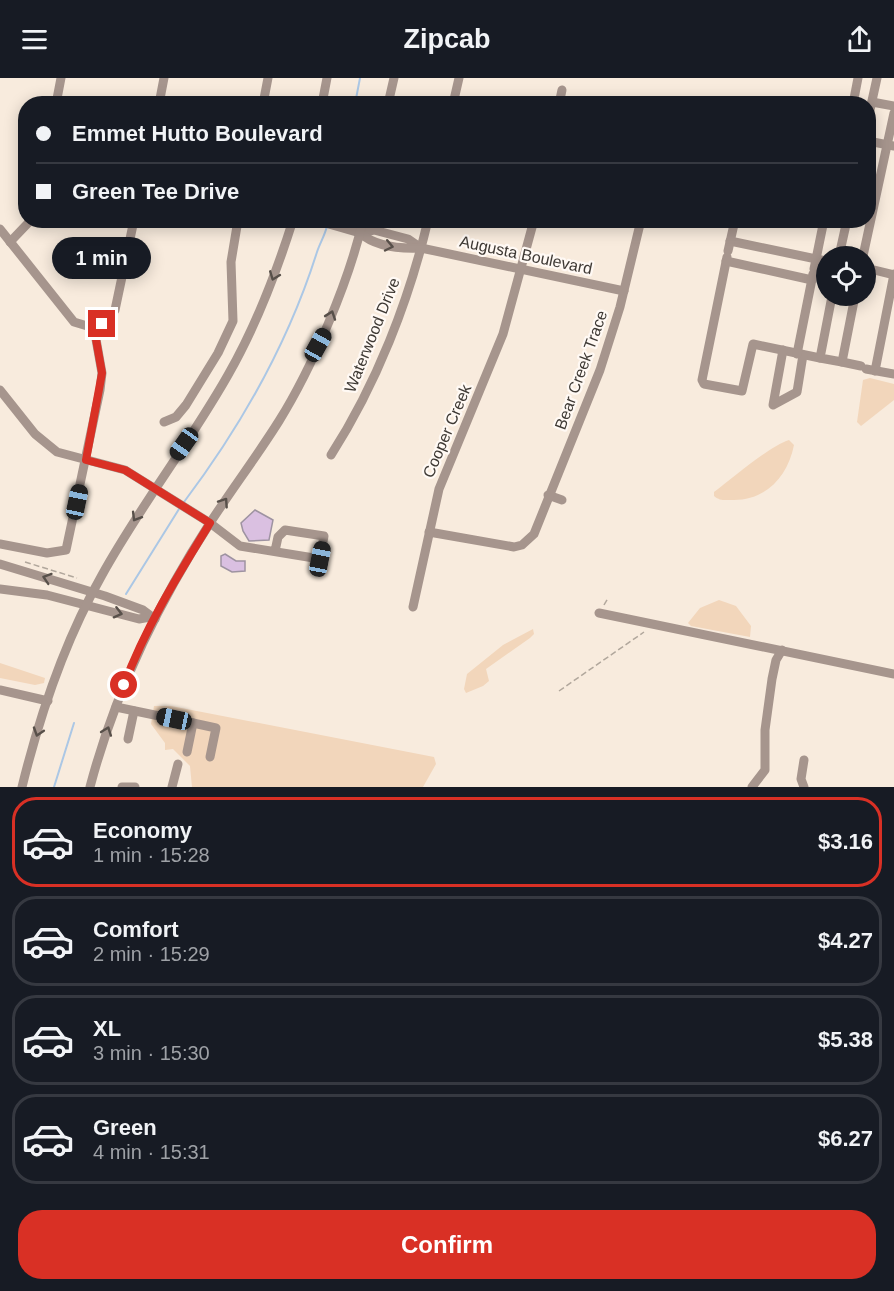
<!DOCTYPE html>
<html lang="en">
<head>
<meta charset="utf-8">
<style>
  :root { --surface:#171b24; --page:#242831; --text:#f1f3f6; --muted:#9ea1a6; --line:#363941; --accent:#d93025 }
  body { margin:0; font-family:Arial,sans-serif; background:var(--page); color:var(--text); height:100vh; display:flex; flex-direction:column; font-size:22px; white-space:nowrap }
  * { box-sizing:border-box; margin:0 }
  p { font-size:20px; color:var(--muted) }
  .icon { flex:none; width:33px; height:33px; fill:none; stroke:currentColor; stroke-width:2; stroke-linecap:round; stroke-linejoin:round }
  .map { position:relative; height:709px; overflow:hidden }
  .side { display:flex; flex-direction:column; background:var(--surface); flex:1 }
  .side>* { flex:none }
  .top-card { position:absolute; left:18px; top:18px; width:858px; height:132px; border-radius:24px; box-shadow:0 3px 15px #0003; display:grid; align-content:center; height:132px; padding:0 18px; background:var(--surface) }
  .buttons { position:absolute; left:816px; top:168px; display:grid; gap:12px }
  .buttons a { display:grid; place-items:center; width:60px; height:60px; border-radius:50%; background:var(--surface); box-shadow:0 3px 15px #0003; font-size:30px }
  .end { position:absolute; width:27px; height:27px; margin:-14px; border:8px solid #d93025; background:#fff; box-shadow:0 0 0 3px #fff }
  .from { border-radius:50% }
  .bubble { position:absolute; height:42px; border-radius:21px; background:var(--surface); box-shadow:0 3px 15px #0003; font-size:20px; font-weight:600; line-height:42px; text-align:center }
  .car { position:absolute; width:18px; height:36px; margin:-18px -9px; border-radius:8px; box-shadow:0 0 4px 2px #0007; background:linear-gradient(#222 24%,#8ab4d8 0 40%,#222 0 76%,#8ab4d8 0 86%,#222 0) }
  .top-card b { display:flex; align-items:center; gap:21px; height:57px; font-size:22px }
  .top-card b+b { border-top:2px solid var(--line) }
  .top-card i { width:15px; height:15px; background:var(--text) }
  ul { padding:10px 0 0; list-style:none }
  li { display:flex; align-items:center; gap:18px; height:90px; margin:0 12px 9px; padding:0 6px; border:3px solid var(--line); border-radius:24px }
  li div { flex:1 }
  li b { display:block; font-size:22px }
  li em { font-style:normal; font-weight:600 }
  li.active { border-color:var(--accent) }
  li>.icon { width:54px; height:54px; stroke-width:1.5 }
  .primary-button { display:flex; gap:12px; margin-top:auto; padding:12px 18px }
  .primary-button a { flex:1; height:69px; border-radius:24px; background:var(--accent); color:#fff; font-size:24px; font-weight:600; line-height:69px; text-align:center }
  header { display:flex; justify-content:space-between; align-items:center; height:78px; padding:0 18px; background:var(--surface); font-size:27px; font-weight:600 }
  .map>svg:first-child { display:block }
</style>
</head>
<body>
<header><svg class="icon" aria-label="menu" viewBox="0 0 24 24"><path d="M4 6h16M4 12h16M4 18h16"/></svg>Zipcab<svg class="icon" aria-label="share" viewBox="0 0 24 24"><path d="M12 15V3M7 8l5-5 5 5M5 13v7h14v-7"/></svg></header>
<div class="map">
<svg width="894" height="709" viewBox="0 0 894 709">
  <rect width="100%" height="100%" fill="#f8ebdd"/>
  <g fill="#f2d6bb">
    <polygon points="870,300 894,306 894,322 861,348 857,344 863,302"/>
    <path d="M789,362L794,367C788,398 766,423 732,422C724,422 720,423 714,418V414C733,400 768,369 789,362Z"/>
    <polygon points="719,522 736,528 751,548 750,559 691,548 688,545 700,530"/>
    <polygon points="533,551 534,556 530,560 486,591 489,603 483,608 466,615 464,611 467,596 503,567"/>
    <polygon points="0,585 45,600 44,605 35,607 0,600"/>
    <polygon points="154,628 171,628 434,679 436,686 423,709 192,709 190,688 173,671 165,672 165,665 151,646"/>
  </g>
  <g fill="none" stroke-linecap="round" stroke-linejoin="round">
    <g stroke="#abc7e5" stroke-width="2">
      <polyline points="355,26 360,0"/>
      <path d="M184,424C242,347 288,266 317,174C320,165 325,157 327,148"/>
      <polyline points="126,516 179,431"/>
      <polyline points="54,709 74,645"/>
    </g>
  </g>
  <g fill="#dac0e1" stroke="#9e93a1" stroke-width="1.5">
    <polygon points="255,432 273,442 269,462 249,463 243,453 241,445"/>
    <polygon points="225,476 236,483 245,483 245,493 232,494 221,488 221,478"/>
  </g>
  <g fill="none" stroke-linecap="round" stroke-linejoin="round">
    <g stroke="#b1a79c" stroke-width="1.5" stroke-dasharray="6 3" stroke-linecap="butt">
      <polyline points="25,484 77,500"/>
      <polyline points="604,527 608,520"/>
      <polyline points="559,613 644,554"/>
    </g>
    <g stroke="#a6958d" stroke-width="9">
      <polyline points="872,24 894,28"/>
      <polyline points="56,26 61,0"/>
      <polyline points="159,26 164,0"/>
      <polyline points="263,26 268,0"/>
      <polyline points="322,26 327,0"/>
      <polyline points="388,26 394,0"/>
      <polyline points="453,26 459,0"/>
      <polyline points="559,26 562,12"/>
      <polyline points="853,26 858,0"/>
      <polyline points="868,41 877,0"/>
      <polyline points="868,63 894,68"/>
      <polyline points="315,142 360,155 374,152 408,161 421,170"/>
      <polyline points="0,151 74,244 94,250"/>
      <path d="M360,155C376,169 400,171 421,170L624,213"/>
      <polyline points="730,163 826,183"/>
      <polyline points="10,164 31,142"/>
      <polyline points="728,173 735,142"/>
      <polyline points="839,178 847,142"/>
      <polyline points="863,178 894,35"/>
      <polyline points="727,179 702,302 704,306 742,313 753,266 820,280"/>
      <polyline points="726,183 812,202"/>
      <polyline points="866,190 894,197"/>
      <polyline points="814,191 824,142"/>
      <polyline points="832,218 820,280 842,284 855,218"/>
      <polyline points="94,250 107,243 115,232 134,142"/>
      <polyline points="783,272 773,327 797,314 803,277"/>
      <polyline points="797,276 813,196"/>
      <polyline points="842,284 861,288"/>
      <polyline points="866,291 894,296"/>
      <polyline points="875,293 894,196"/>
      <polyline points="0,312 35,356 57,374 125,392 210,445 240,468 320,481 324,458 285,452 278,459 275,473"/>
      <polyline points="164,344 176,339 186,327 218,275 233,243 231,184 238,142"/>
      <path d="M331,377C376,307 409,223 428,142"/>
      <polyline points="548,417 562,422"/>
      <polyline points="429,454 514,469 522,467 534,456 600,292 620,229 641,142"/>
      <polyline points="0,466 47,475 66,472 100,312 102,295 94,250"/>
      <polyline points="0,486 105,518 143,532 155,541"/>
      <polyline points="0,511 47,517 139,541 150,539"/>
      <polyline points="413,529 439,411 503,256 534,142"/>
      <polyline points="599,535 894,596"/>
      <polyline points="0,612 48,623"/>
      <polyline points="116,629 193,645 187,674"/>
      <polyline points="193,645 216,650 210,679"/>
      <polyline points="128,661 134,633"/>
      <path d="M22,709C40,636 65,562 102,497C140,428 189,366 228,297C256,248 276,196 293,142"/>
      <path d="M90,709C115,614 157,527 210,445C232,411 257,378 279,343C312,290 349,204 363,142"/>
      <polyline points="122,709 135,709"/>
      <polyline points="172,709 178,686"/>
      <polyline points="752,709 765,692 765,652 772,601 776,582 782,572"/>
      <polyline points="804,709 801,701 804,682"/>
    </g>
  </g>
  <defs><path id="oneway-chevron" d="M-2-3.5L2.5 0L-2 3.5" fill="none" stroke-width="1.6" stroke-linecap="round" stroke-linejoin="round" transform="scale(1.5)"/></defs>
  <g stroke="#58504a">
    <use href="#oneway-chevron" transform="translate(389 168) rotate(12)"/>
    <use href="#oneway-chevron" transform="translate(274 198) rotate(111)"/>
    <use href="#oneway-chevron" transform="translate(331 237) rotate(-71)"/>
    <use href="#oneway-chevron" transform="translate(224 424) rotate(-56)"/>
    <use href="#oneway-chevron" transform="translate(136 439) rotate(121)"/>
    <use href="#oneway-chevron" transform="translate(47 500) rotate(-162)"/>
    <use href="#oneway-chevron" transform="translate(118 535) rotate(14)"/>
    <use href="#oneway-chevron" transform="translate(107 653) rotate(-70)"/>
    <use href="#oneway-chevron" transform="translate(38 654) rotate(108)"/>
  </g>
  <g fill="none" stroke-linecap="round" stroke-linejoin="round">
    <path stroke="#d93025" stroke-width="8" d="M102,246L94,250L102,295L86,382L125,392L210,445C178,497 145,550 124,607"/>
  </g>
  <g text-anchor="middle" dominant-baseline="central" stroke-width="4.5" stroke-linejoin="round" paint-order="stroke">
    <g font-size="16" fill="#3e3934" stroke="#fff9f4">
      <text transform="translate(526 177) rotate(12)">Augusta Boulevard</text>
      <text transform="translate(372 257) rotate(-68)">Waterwood Drive</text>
      <text transform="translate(581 292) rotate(-70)">Bear Creek Trace</text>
      <text transform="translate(447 353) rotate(-67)">Cooper Creek</text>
    </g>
  </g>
</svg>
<div class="buttons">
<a><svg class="icon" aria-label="locate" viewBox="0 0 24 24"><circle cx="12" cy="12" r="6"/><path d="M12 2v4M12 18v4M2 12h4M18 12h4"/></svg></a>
</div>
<i class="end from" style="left:124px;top:607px"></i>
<i class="end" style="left:102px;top:246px"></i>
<div class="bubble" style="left:52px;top:159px;width:99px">1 min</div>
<i class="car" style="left:318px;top:267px;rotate:29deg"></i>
<i class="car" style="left:184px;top:366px;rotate:215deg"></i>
<i class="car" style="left:77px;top:424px;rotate:12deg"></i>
<i class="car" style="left:320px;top:481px;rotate:11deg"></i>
<i class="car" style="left:174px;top:641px;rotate:282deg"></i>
<div class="top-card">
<b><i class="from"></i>Emmet Hutto Boulevard</b>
<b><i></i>Green Tee Drive</b>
</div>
</div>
<section class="side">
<ul>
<li class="active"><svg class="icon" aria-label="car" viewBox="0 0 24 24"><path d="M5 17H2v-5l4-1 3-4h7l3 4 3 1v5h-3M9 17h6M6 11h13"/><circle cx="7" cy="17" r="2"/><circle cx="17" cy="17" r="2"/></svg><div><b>Economy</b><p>1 min · 15:28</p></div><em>$3.16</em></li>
<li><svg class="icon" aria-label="car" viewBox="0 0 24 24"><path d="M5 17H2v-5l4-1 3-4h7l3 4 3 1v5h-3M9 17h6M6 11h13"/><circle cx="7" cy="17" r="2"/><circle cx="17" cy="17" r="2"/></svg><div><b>Comfort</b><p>2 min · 15:29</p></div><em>$4.27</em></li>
<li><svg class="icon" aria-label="car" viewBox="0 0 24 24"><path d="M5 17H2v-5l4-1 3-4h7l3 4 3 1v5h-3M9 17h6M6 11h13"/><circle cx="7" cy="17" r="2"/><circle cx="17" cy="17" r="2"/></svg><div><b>XL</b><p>3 min · 15:30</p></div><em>$5.38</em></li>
<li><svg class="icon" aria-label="car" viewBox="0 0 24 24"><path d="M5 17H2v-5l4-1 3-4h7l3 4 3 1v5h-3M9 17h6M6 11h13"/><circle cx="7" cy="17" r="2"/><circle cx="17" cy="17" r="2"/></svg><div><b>Green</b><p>4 min · 15:31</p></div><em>$6.27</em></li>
</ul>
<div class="primary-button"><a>Confirm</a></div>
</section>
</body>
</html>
